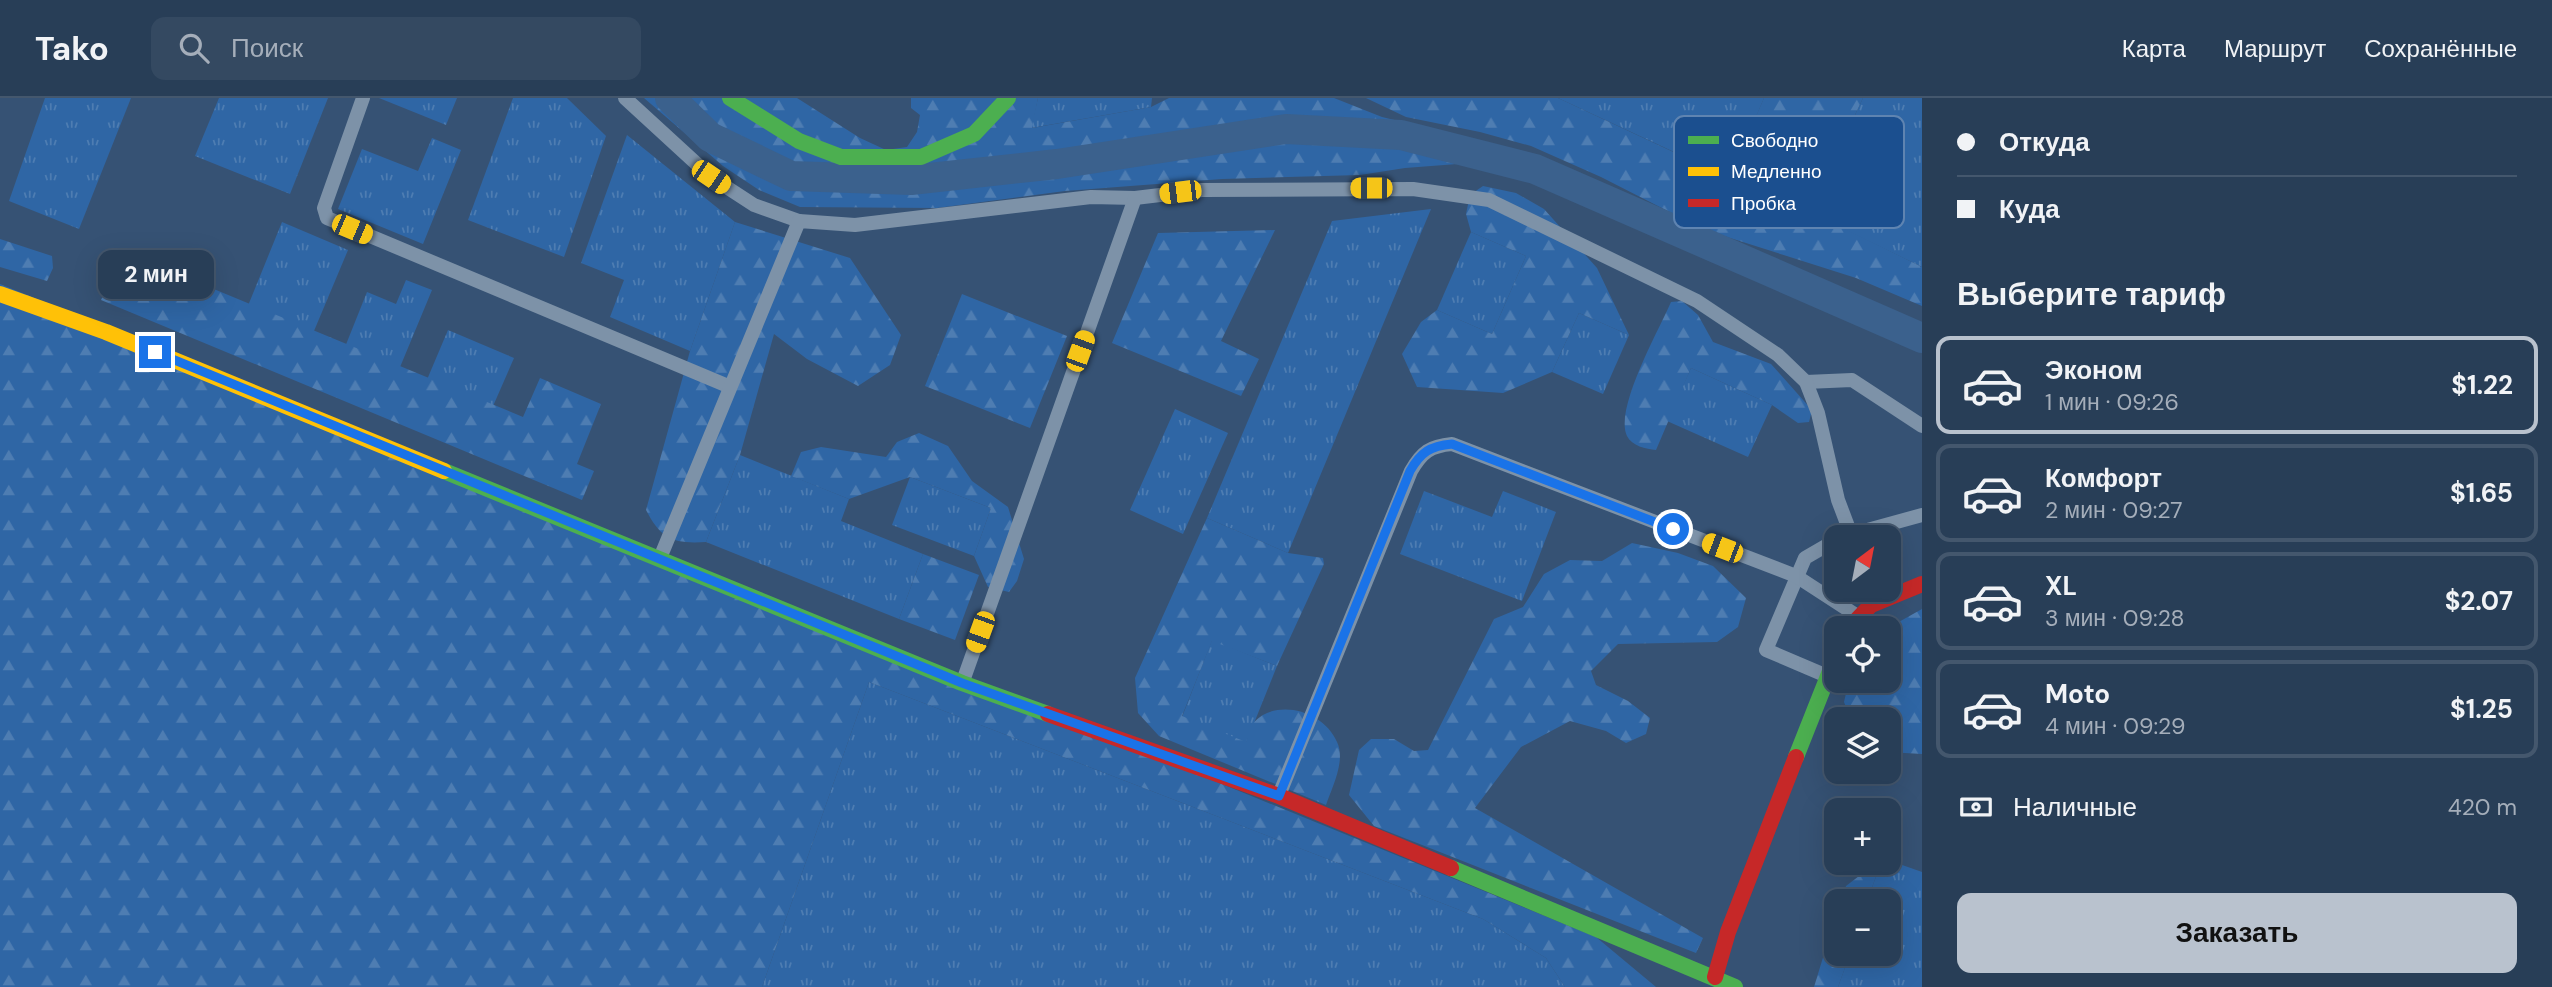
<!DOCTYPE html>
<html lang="ru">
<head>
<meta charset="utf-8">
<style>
  :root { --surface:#283e57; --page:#344961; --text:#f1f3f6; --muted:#a5aeba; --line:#44576d; --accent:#b9c2ce }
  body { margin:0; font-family:"DM Sans",sans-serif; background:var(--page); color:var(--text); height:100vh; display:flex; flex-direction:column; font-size:26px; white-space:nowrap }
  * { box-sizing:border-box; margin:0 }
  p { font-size:23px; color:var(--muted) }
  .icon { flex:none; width:38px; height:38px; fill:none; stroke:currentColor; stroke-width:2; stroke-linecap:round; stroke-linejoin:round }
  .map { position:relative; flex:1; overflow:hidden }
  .details { display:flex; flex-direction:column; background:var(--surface); width:630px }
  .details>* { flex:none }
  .guide { display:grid; align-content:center; height:154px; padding:0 35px; background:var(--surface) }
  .needle { width:46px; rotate:32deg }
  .tools { position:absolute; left:1824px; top:427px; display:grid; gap:14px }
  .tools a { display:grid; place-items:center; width:77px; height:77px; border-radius:14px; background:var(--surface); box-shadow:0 7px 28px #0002,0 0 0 2px var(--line); font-size:35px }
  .end { position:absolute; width:32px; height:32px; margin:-16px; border:9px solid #1a73e8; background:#fff; box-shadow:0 0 0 4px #fff }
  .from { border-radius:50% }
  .bubble { position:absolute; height:49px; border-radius:14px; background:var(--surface); box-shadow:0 7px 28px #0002,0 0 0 2px var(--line); font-size:23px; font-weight:700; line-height:49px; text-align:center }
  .car { position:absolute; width:21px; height:42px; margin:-21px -10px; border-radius:9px; box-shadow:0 0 5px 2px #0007; background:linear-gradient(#f5c518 24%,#345 0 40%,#f5c518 0 76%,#345 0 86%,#f5c518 0) }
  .guide b { display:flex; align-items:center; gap:24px; height:66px; font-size:26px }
  .guide b+b { border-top:2px solid var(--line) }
  .guide i { width:18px; height:18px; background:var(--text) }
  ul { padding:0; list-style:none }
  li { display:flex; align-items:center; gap:21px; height:98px; margin:0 14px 10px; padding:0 21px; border:4px solid var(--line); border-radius:14px }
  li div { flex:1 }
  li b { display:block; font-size:26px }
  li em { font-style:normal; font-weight:700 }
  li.current { border-color:var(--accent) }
  li>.icon { width:63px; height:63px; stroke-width:1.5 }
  h2 { padding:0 35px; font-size:32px; line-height:84px }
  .pay { display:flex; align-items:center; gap:18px; height:77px; padding:0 35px; font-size:26px }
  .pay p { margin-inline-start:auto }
  .cta { display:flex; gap:14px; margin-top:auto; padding:14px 35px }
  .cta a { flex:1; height:80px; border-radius:14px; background:var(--accent); color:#111; font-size:28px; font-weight:700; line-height:80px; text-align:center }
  header { display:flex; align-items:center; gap:42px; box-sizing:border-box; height:98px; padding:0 35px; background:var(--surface); border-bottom:2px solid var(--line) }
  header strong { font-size:33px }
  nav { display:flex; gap:38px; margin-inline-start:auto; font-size:24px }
  .search { width:490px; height:63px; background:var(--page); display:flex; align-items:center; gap:18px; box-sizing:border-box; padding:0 24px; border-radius:14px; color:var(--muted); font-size:26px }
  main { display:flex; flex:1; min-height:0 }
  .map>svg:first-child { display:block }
</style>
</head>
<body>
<header>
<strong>Tako</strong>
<div class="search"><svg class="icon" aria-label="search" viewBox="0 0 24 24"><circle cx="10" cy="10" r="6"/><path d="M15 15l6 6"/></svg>Поиск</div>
<nav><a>Карта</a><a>Маршрут</a><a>Сохранённые</a></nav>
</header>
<main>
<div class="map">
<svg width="1922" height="889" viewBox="0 0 1922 889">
  <defs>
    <pattern id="grass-tufts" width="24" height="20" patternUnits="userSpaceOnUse" patternTransform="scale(1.75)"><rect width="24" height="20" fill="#2f66a5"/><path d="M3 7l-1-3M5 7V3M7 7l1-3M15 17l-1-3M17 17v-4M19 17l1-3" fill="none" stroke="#4e7db2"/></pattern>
    <pattern id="forest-firs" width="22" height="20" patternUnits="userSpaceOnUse" patternTransform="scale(1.75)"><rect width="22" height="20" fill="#2f66a5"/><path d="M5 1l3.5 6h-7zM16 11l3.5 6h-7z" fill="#4e7db2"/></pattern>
  </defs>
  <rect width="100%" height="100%" fill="#365274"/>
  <g fill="url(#grass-tufts)">
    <polygon points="45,0 131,0 79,131 9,103"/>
    <polygon points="219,0 328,0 290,96 195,58"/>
    <polygon points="379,0 457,0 446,27"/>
    <polygon points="513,0 567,0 606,38 564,159 468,122"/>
    <polygon points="1038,0 1152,0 1151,9 1031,30"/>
    <polygon points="1558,0 1764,0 1730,80"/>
    <polygon points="1863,0 1922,0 1922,169 1809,114"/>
    <polygon points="627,37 735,124 690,253 610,219 624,182 581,165"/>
    <polygon points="432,40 461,52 423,146 338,111 362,51 418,73"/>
    <polygon points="1431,111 1288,455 1207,420 1332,123"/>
    <polygon points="282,124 348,152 306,252 241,225"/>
    <polygon points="1471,134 1526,158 1492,236 1437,212"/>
    <polygon points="406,182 432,192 393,286 339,264 367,194 396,206"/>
    <polygon points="1579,215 1629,237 1603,296 1552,274"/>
    <polygon points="448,232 514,260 483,331 418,303"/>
    <polygon points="1691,270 1772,307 1748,359 1667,323"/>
    <polygon points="1175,311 1228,335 1183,436 1130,412"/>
    <polygon points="740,357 849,401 841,423 923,456 899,521 706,444"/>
    <polygon points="910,379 991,410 974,458 892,427"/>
    <polygon points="1424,393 1492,419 1503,393 1556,414 1522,503 1400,456"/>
    <polygon points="1212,542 1277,568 1246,645 1182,619"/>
    <polygon points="869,584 1483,821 1546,860 1565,889 762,889"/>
    <polygon points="1888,762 1922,774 1922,889 1838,889 1850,856 1888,856 1888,803 1867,803 1881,765 1888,765"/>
  </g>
  <g fill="url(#forest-firs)">
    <polygon points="644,0 797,0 860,40 886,52 907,49 917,34 920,17 911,10 911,0 1038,0 1032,30 1151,9 1169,0 1334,0 1382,19 1480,43 1483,50 1470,65 1405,70 1360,77 1222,81 1065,93 937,110 800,109 759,92 723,68"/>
    <polygon points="1366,0 1558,0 1729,80 1764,0 1863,0 1809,113 1922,169 1922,208 1856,180 1705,132 1601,79 1531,48 1480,34 1406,19"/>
    <polygon points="1483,88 1516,95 1544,111 1597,170 1629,237 1579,215 1552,274 1503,295 1417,289 1402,256 1421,224 1437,212 1492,236 1526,158 1471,134 1466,116 1470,97"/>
    <path d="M735,124L850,160L901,237L890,267L858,288L807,261L774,236L740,357L706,444C673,446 661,441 646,412L690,253Z"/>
    <polygon points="1275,132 1221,243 1259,261 1241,298 1112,245 1158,135"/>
    <polygon points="0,141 52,158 53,170 47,183 0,169"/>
    <polygon points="115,170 185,199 192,182 523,319 540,280 601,306 577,366 594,373 582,402 101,202"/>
    <polygon points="0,186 1596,839 1656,889 1565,889 1546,860 1483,821 869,584 762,889 0,889"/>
    <polygon points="962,196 1067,238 1030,330 925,288"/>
    <path d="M1682,203L1698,217L1713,244L1771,266L1812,312L1809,324L1798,325L1772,307L1691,270L1656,352C1646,351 1632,348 1627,338C1614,311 1659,232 1671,204Z"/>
    <polygon points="919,335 948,348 972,383 1008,409 1024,461 1017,483 1009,494 988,489 974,458 991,410 910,379 849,401 791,378 801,354 821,349 886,359 897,344"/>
    <path d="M1207,420L1288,455L1323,460L1324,466L1277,568L1212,543L1182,618L1246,644C1248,639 1250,629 1254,624C1278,599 1325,614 1337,644C1346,663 1332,689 1326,707L1159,638L1138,615L1135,580Z"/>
    <polygon points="1632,445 1678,455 1713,468 1746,500 1738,529 1717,544 1618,546 1591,573 1596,587 1628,603 1650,620 1646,636 1626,645 1606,633 1570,623 1521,649 1475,710 1703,840 1696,855 1374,728 1349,697 1359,652 1371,641 1394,641 1414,653 1428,652 1494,521 1523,509 1544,476 1570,462 1602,463"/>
    <polygon points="923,456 979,477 955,542 899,521"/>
    <polygon points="1922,511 1922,656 1888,654 1888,621 1851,621 1844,604 1849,583 1888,583 1888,530"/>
    <polygon points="1876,765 1881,765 1867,803 1841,803 1846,788"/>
    <polygon points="1836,817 1836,856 1850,856 1838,889 1814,889"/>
  </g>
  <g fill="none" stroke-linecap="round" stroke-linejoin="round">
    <polyline stroke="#3b618d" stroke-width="30" points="670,0 710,39 791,78 911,82 1057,66 1286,31 1401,37 1535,71 1922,240"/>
    <g stroke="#7d92a8" stroke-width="14">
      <polyline points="363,0 324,110 327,120 728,288"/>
      <polyline points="625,0 711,79 754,107 799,123"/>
      <polyline points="1806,284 1852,282 1922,328"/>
      <polyline points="1842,439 1922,417"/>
      <polyline points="660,460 799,123 855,127 1091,99 1135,100 1202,92 1413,91 1489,102 1697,203 1778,257 1806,284 1818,315 1838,402 1852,439"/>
      <polyline points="1827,578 1766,552 1805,460 1836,442"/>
      <polyline points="963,583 1135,100"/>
      <path d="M1279,697L1411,373C1422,354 1430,348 1452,346L1796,478L1856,517"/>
    </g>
    <g stroke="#4caf50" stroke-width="16">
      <polyline points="730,0 799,43 841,59 921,59 974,36 1008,0"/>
      <polyline points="444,373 962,585 1048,616"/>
      <polyline points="1796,659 1836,558"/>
      <polyline points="1451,770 1735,889"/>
    </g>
    <polyline stroke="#ffc107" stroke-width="16" points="0,196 106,234 444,373"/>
    <g stroke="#c62828" stroke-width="16">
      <polyline points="1849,530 1871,507 1922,486"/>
      <polyline points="1048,616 1279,698 1451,770"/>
      <polyline points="1715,879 1728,834 1796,659"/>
    </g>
  </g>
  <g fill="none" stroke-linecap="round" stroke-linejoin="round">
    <path stroke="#1a73e8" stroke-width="9" d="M155,254L962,585L1279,698L1410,373C1421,354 1430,348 1452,346L1673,431"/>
  </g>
  <rect x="1674" y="18" width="230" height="112" rx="10" fill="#1b4f8f" stroke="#5f84b1" stroke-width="2"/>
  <rect x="1688" y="38" width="31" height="8" fill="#4caf50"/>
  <rect x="1688" y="69" width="31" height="9" fill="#ffc107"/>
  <rect x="1688" y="101" width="31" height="8" fill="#c62828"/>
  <g font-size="19" fill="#fff">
    <text x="1731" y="49">Свободно</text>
    <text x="1731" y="80">Медленно</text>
    <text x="1731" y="112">Пробка</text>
  </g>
</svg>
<div class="tools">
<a><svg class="needle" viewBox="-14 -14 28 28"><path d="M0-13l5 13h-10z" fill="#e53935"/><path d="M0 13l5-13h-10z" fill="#a5aeba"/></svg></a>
<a><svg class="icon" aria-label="locate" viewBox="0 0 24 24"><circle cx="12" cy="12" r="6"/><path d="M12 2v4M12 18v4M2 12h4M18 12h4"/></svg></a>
<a><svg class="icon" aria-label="layers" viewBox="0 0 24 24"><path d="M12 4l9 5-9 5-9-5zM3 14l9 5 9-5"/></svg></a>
<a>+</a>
<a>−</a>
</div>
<i class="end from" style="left:1673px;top:431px"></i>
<i class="end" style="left:155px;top:254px"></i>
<div class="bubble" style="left:98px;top:152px;width:116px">2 мин</div>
<i class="car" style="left:711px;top:79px;rotate:124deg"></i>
<i class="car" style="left:1371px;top:90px;rotate:270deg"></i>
<i class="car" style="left:1180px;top:94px;rotate:263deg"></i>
<i class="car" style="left:352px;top:131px;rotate:113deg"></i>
<i class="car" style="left:1080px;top:253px;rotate:20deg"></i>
<i class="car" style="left:1722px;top:450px;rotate:291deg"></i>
<i class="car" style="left:980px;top:534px;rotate:200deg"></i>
</div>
<section class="details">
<div class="guide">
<b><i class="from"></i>Откуда</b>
<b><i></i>Куда</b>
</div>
<h2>Выберите тариф</h2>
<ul>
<li class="current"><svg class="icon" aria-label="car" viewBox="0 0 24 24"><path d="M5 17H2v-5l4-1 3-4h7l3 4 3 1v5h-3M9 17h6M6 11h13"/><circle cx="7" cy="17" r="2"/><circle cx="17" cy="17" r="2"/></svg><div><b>Эконом</b><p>1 мин · 09:26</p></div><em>$1.22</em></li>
<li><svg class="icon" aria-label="car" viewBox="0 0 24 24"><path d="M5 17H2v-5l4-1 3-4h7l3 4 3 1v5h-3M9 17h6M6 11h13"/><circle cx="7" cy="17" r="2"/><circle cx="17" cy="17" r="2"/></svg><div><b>Комфорт</b><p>2 мин · 09:27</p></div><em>$1.65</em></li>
<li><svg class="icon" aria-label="car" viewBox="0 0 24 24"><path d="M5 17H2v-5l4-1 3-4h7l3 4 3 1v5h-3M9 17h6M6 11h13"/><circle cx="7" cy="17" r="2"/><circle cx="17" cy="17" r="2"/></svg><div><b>XL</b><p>3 мин · 09:28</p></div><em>$2.07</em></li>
<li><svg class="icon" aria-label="car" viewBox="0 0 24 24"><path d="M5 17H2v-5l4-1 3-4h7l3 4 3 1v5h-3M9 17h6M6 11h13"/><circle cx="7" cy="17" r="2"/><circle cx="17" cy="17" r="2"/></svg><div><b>Moto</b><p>4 мин · 09:29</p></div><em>$1.25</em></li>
</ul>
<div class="pay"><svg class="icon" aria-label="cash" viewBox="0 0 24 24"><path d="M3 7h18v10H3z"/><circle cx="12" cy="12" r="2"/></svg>Наличные<p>420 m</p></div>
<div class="cta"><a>Заказать</a></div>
</section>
</main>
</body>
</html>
